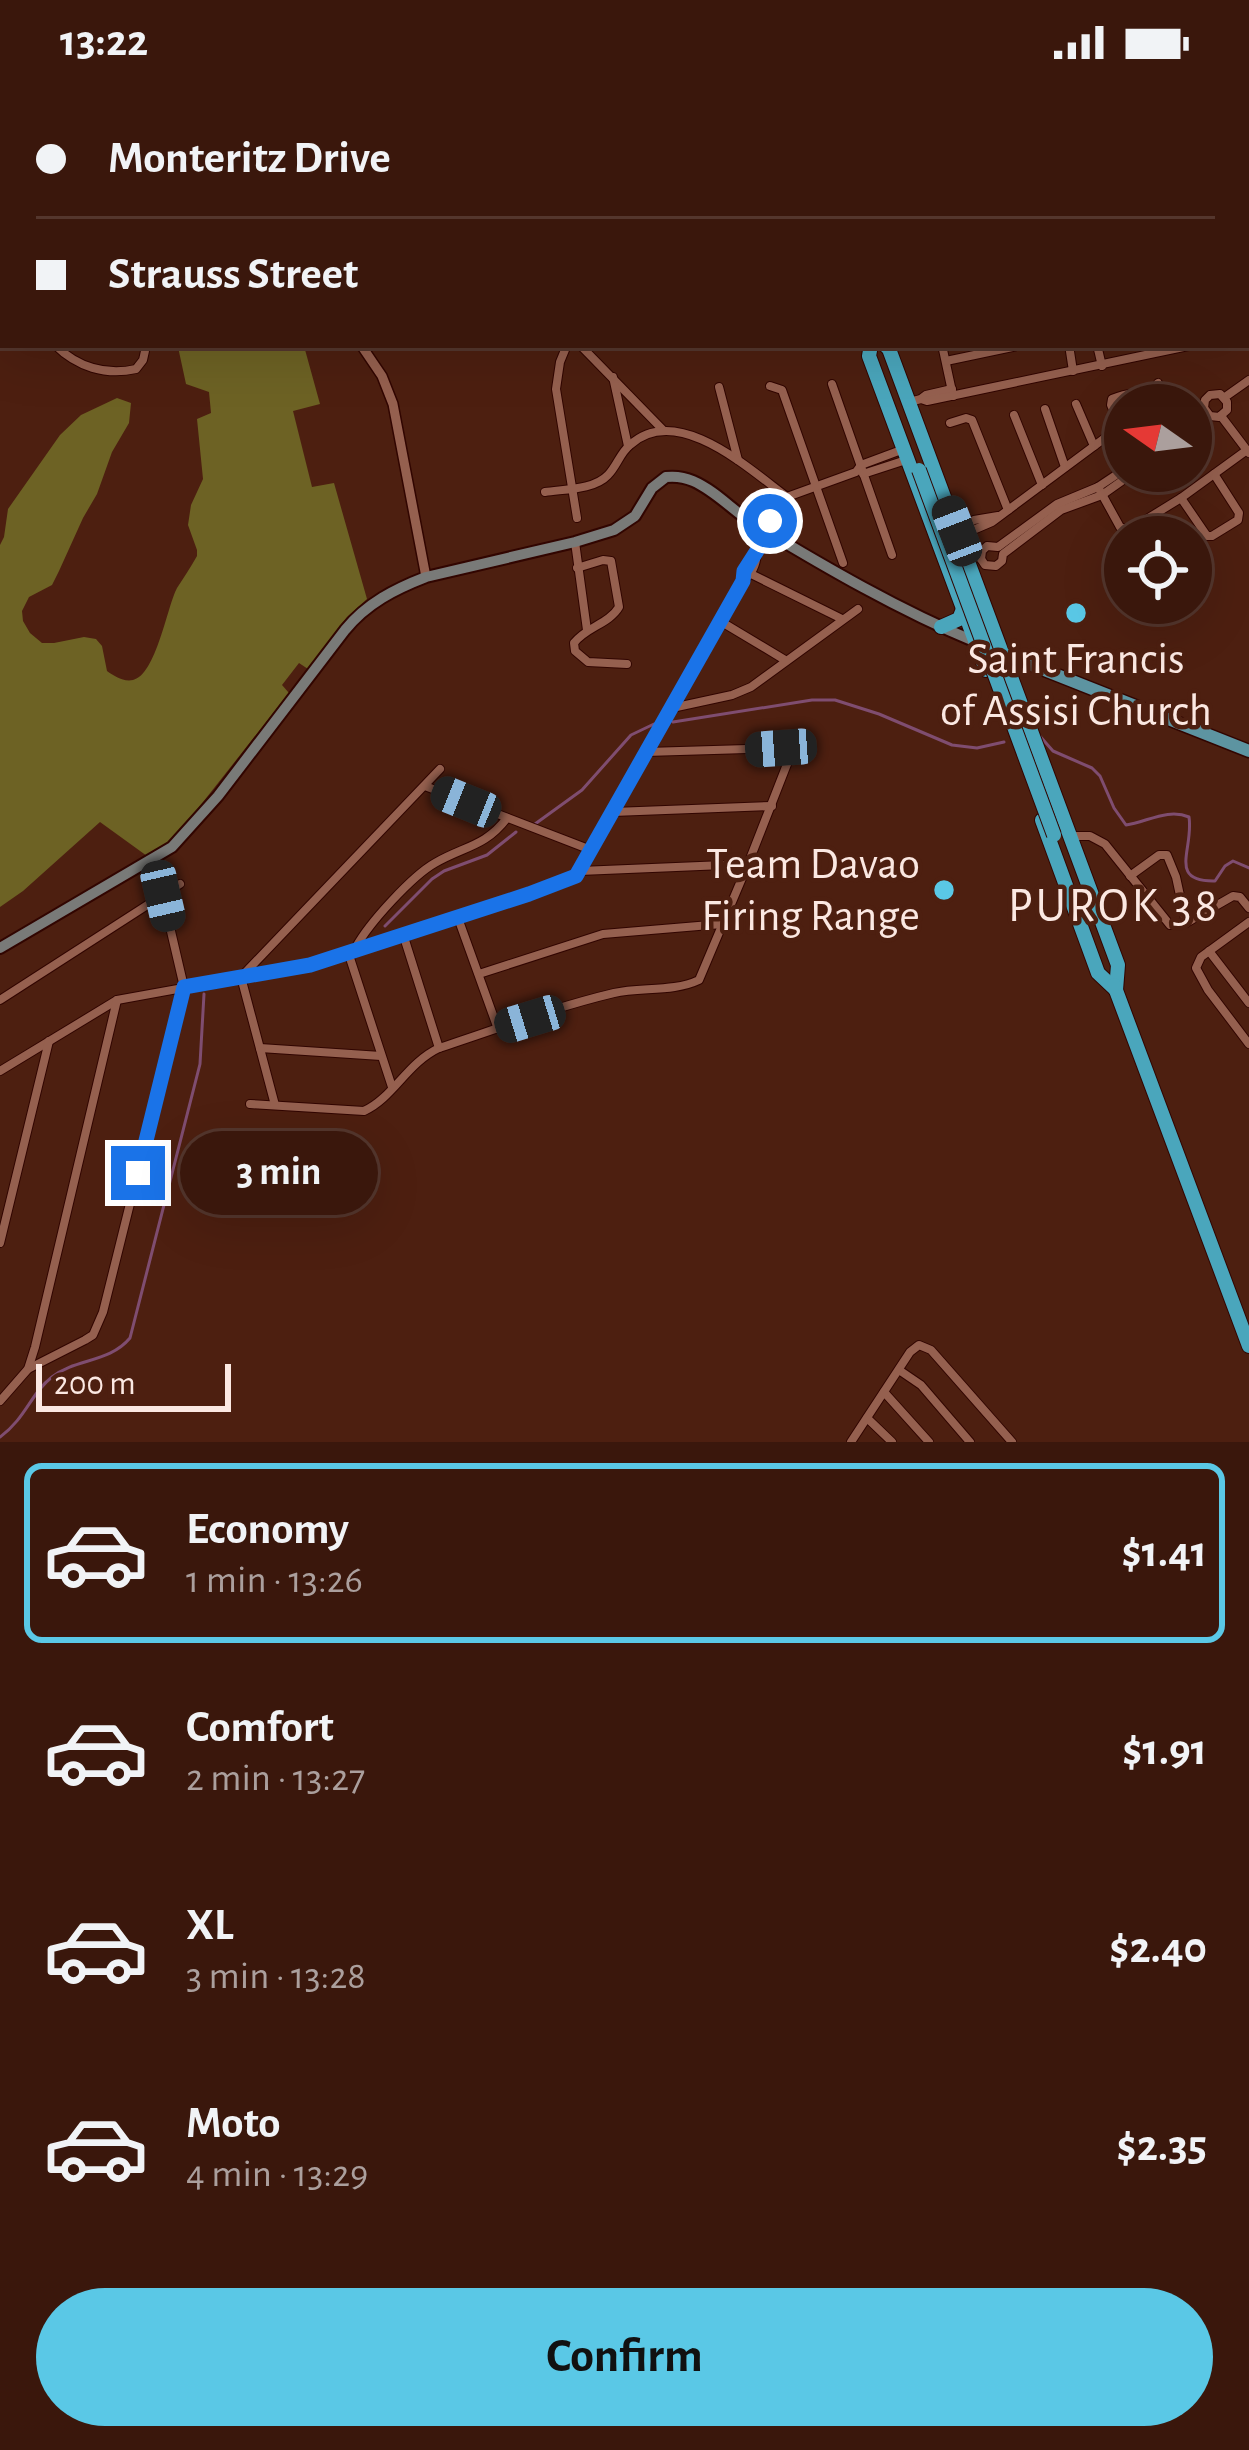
<!DOCTYPE html>
<html lang="en">
<head>
<meta charset="utf-8">
<style>
  :root { --surface:#3a170c; --page:#45241a; --text:#f1f3f6; --muted:#ab9f9d; --line:#54362d; --accent:#5ac8e6 }
  body { margin:0; font-family:"Alegreya Sans",sans-serif; background:var(--page); color:var(--text); height:100vh; display:flex; flex-direction:column; font-size:45px; white-space:nowrap }
  * { box-sizing:border-box; margin:0 }
  p { font-size:39px; color:var(--muted) }
  .icon { flex:none; width:66px; height:66px; fill:none; stroke:currentColor; stroke-width:2; stroke-linecap:round; stroke-linejoin:round }
  .map { position:relative; height:1358px; overflow:hidden }
  .panel { display:flex; flex-direction:column; background:var(--surface); flex:1 }
  .panel>* { flex:none }
  .banner { position:absolute; left:0px; top:0px; width:1251px; height:264px; box-shadow:0 12px 48px #0002,0 0 0 3px var(--line); display:grid; align-content:center; height:264px; padding:0 36px; background:var(--surface) }
  .needle { width:78px; rotate:284deg }
  .fabs { position:absolute; left:1104px; top:300px; display:grid; gap:24px }
  .fabs a { display:grid; place-items:center; width:108px; height:108px; border-radius:50%; background:var(--surface); box-shadow:0 12px 48px #0002,0 0 0 3px var(--line); font-size:60px }
  .scale { position:absolute; left:36px; bottom:30px; width:195px; box-sizing:border-box; padding-left:12px; border:6px solid #fbe8e2; border-top:0; font-size:33px; line-height:42px; white-space:nowrap; color:#fbe8e2; -webkit-text-stroke:9px #4d1f10; paint-order:stroke }
  .end { position:absolute; width:54px; height:54px; margin:-27px; border:15px solid #1a73e8; background:#fff; box-shadow:0 0 0 6px #fff }
  .from { border-radius:50% }
  .bubble { position:absolute; height:84px; border-radius:42px; background:var(--surface); box-shadow:0 12px 48px #0002,0 0 0 3px var(--line); font-size:39px; font-weight:700; line-height:84px; text-align:center }
  .car { position:absolute; width:36px; height:72px; margin:-36px -18px; border-radius:15px; box-shadow:0 0 9px 3px #0007; background:linear-gradient(#222 24%,#8ab4d8 0 40%,#222 0 76%,#8ab4d8 0 86%,#222 0) }
  .banner b { display:flex; align-items:center; gap:42px; height:114px; font-size:45px }
  .banner b+b { border-top:3px solid var(--line) }
  .banner i { width:30px; height:30px; background:var(--text) }
  ul { padding:21px 0 0; list-style:none }
  li { display:flex; align-items:center; gap:36px; height:180px; margin:0 24px 18px; padding:0 12px; border:6px solid transparent; border-radius:18px }
  li div { flex:1 }
  li b { display:block; font-size:45px }
  li em { font-style:normal; font-weight:700 }
  li.on { border-color:var(--accent) }
  li>.icon { width:108px; height:108px; stroke-width:1.5 }
  .primary-button { display:flex; gap:24px; margin-top:auto; padding:24px 36px }
  .primary-button a { flex:1; height:138px; border-radius:72px; background:var(--accent); color:#111; font-size:48px; font-weight:700; line-height:138px; text-align:center }
  .status { display:flex; justify-content:space-between; align-items:center; height:84px; padding:0 60px; background:var(--surface); direction:ltr }
  .status svg { height:33px; fill:currentColor }
  .map>svg:first-child { display:block }
</style>
</head>
<body>
<div class="status"><b>13:22</b><svg viewBox="0 0 49 12"><path d="M0 12V9h3v3zM5 12V6h3v6zM10 12V3h3v9zM15 12V0h3v12zM26 1h20v11H26zM47 4h2v5h-2z"/></svg></div>
<div class="map">
<svg width="1249" height="1358" viewBox="0 0 1249 1358">
  <rect width="100%" height="100%" fill="#4d1f10"/>
  <path fill="#6d6224" d="M156,261L304,262L320,320L293,327L312,403L334,399L367,515L347,533L308,585L299,579L282,601L289,609L177,751L165,762L147,772L100,738L23,807L0,823V461L4,453L8,425L60,351L81,331L117,314L131,319L129,339L112,368L97,410L83,434L59,487L52,501L29,513L22,527L23,537L30,549L42,559H54L84,553L96,555L102,562L107,587C114,592 123,598 133,596C156,591 167,523 177,504C184,493 191,483 197,472V466L188,441L191,421L203,395L197,335L211,329L209,308L186,300L178,263Z"/>
  <g fill="none" stroke-linecap="round" stroke-linejoin="round">
    <g stroke="#7f4d70" stroke-width="3">
      <polyline points="673,638 812,616 835,616 879,630 952,661 977,664 1004,658"/>
      <path d="M1038,650L1053,667L1092,684L1100,692L1114,724L1126,741C1147,738 1168,724 1189,733C1194,765 1167,798 1215,797L1225,782L1233,777L1249,784"/>
      <polyline points="535,740 582,706 631,651 654,640"/>
      <polyline points="385,842 432,795 444,787 487,771 516,748"/>
      <path d="M0,1353C26,1334 31,1309 52,1293C76,1274 109,1279 130,1254L200,980L204,910"/>
    </g>
    <defs>
      <g id="minor">
        <polyline points="1022,0 1023,3"/>
        <polyline points="1189,0 1194,3"/>
        <polyline points="1080,3 1080,0"/>
        <polyline points="1126,3 1128,0"/>
        <polyline points="1248,33 1249,34"/>
        <polyline points="1248,111 1249,110"/>
        <polyline points="1248,173 1249,173"/>
        <polyline points="1248,211 1249,217"/>
        <polyline points="1248,247 1249,247"/>
        <path d="M55,261C77,283 106,292 136,285L143,276L145,267"/>
        <polyline points="567,261 560,278 556,305 577,434"/>
        <polyline points="580,261 663,346"/>
        <polyline points="942,261 953,312"/>
        <polyline points="1069,261 1073,287"/>
        <polyline points="1097,261 1102,282"/>
        <polyline points="946,277 1022,261"/>
        <polyline points="613,293 628,362"/>
        <polyline points="832,300 892,471"/>
        <polyline points="770,302 782,306 843,479"/>
        <polyline points="719,303 738,376"/>
        <polyline points="1225,313 1249,296"/>
        <polyline points="922,314 926,311 952,305"/>
        <polyline points="909,318 921,315 927,317 1193,261"/>
        <polyline points="1076,320 1094,362"/>
        <polyline points="1150,320 1163,309 1158,299"/>
        <polyline points="1045,325 1065,383"/>
        <polyline points="1014,331 1042,401"/>
        <polyline points="1221,332 1249,369"/>
        <polyline points="1191,334 1204,324 1205,316 1210,311 1220,310 1227,318 1227,326 1219,333 1210,332 1204,324"/>
        <polyline points="950,339 966,334 972,336 1008,426"/>
        <path d="M1120,342L1111,321L1112,315C1127,309 1139,306 1149,320"/>
        <polyline points="1191,346 1209,332"/>
        <polyline points="863,390 906,376"/>
        <polyline points="1098,403 1120,443 1129,446 1181,414 1247,366"/>
        <path d="M545,408C564,405 594,406 608,391C617,382 620,369 630,361C677,318 749,385 787,413"/>
        <polyline points="1181,414 1207,452 1212,452 1238,436 1239,429 1214,390"/>
        <polyline points="962,444 974,436 998,432"/>
        <polyline points="962,445 971,447 992,438 1125,339"/>
        <polyline points="575,458 587,546"/>
        <polyline points="981,475 985,481 996,482 1002,477 1003,470 1061,426 1102,411 1136,387"/>
        <polyline points="981,475 982,467 987,462 998,463 1057,420 1098,403 1125,385"/>
        <path d="M577,484L603,476L611,477L619,523C609,540 586,543 574,559L575,567L588,578L627,580"/>
        <polyline points="747,488 842,535"/>
        <path d="M743,496C744,479 762,461 771,445H776L782,433L779,429L787,413L856,388L861,381L904,365"/>
        <polyline points="720,537 785,576"/>
        <polyline points="672,624 732,611 751,603 858,525"/>
        <polyline points="425,702 591,766"/>
        <polyline points="613,728 772,722"/>
        <polyline points="1072,752 1090,752 1105,760 1170,841 1186,839 1233,812 1240,813 1249,824"/>
        <polyline points="580,787 748,780"/>
        <polyline points="1130,792 1159,771 1167,771 1176,793 1186,839"/>
        <polyline points="458,834 498,945"/>
        <polyline points="1249,838 1201,873 1196,884 1208,906 1249,960"/>
        <polyline points="403,850 439,964"/>
        <path d="M356,863C369,839 412,792 435,779C464,762 485,763 507,734"/>
        <polyline points="1209,867 1249,919"/>
        <polyline points="348,868 392,1003"/>
        <polyline points="479,890 603,850 722,840"/>
        <polyline points="0,916 180,800"/>
        <polyline points="260,964 381,972"/>
        <path d="M0,987L117,916L310,881L564,799L576,792L743,497C752,489 756,482 757,469"/>
        <path d="M250,1020L364,1027C393,1014 407,979 439,964C497,945 555,923 614,909C641,903 674,908 699,896L748,780L791,670L788,665L781,664L646,668"/>
        <polyline points="275,1021 241,893 440,685"/>
        <polyline points="0,1159 49,957"/>
        <polyline points="28,1285 85,1256 93,1251 103,1228 184,903 163,813"/>
        <polyline points="899,1286 921,1301 970,1358"/>
        <polyline points="884,1308 929,1358"/>
        <polyline points="0,1317 28,1285 35,1263 117,916"/>
        <polyline points="867,1334 892,1358"/>
        <polyline points="851,1358 910,1268 919,1261 931,1266 1012,1358"/>
      </g>
      <g id="tertiary">
        <polyline points="0,187 3,187"/>
        <polyline points="361,261 382,292 393,320 426,493"/>
      </g>
      <path id="secondary" d="M0,864L172,763L218,712L345,546C367,519 395,505 426,493L575,458L614,446L635,432L652,404L666,393C676,392 684,393 693,397C716,407 733,427 754,440C825,483 899,526 976,558"/>
      <polyline id="primary" points="999,568 1249,667"/>
      <g id="trunk">
        <polyline points="851,3 851,0"/>
        <polyline points="871,261 869,272 986,586"/>
        <polyline points="885,261 889,265 1118,881 1116,906"/>
        <polyline points="941,543 959,535 963,525"/>
        <polyline points="1042,736 1098,889 1116,906"/>
        <polyline points="1114,901 1249,1262"/>
      </g>
    </defs>
    <use href="#minor" stroke="#310500" stroke-width="10"/>
    <use href="#tertiary" stroke="#310500" stroke-width="12"/>
    <use href="#secondary" stroke="#310500" stroke-width="14"/>
    <use href="#primary" stroke="#310500" stroke-width="15"/>
    <use href="#trunk" stroke="#310500" stroke-width="16"/>
    <use href="#minor" stroke="#95604f" stroke-width="8"/>
    <use href="#tertiary" stroke="#95604f" stroke-width="9"/>
    <use href="#secondary" stroke="#797a78" stroke-width="10"/>
    <use href="#primary" stroke="#5d94a1" stroke-width="12"/>
    <use href="#trunk" stroke="#4aa6bc" stroke-width="14"/>
    <defs>
      <polyline id="trunk-bridge" points="919,386 1054,751"/>
    </defs>
    <use href="#trunk-bridge" stroke="#310500" stroke-width="16" stroke-linecap="butt"/>
    <use href="#trunk-bridge" stroke="#4aa6bc" stroke-width="14"/>
  </g>
  <g fill="none" stroke-linecap="round" stroke-linejoin="round">
    <polyline stroke="#1a73e8" stroke-width="15" points="138,1089 184,903 310,881 529,810 576,792 743,497 744,487 771,445 770,437"/>
  </g>
  <g fill="#5ac8e6" stroke="#4d1f10" stroke-width="4.5">
    <circle cx="1076" cy="529" r="12"/>
    <circle cx="944" cy="806" r="12"/>
  </g>
  <g text-anchor="middle" dominant-baseline="central" stroke-width="9" stroke-linejoin="round" paint-order="stroke">
    <g font-size="45" fill="#fbe8e2" stroke="#4d1f10">
      <text x="1076" y="575">Saint Francis<tspan x="1076" dy="52">of Assisi Church</tspan></text>
      <text x="920" y="780" text-anchor="end">Team Davao<tspan x="920" dy="52">Firing Range</tspan></text>
    </g>
    <g font-size="48" letter-spacing="3" fill="#fbe8e2" stroke="#4d1f10">
      <text x="1114" y="823">PUROK 38</text>
    </g>
  </g>
</svg>
<div class="fabs">
<a><svg class="needle" viewBox="-14 -14 28 28"><path d="M0-13l5 13h-10z" fill="#e53935"/><path d="M0 13l5-13h-10z" fill="#ab9f9d"/></svg></a>
<a><svg class="icon" aria-label="locate" viewBox="0 0 24 24"><circle cx="12" cy="12" r="6"/><path d="M12 2v4M12 18v4M2 12h4M18 12h4"/></svg></a>
</div>
<div class="scale">200 m</div>
<i class="end from" style="left:770px;top:437px"></i>
<i class="end" style="left:138px;top:1089px"></i>
<div class="bubble" style="left:180px;top:1047px;width:198px">3 min</div>
<i class="car" style="left:957px;top:447px;rotate:339deg"></i>
<i class="car" style="left:781px;top:664px;rotate:266deg"></i>
<i class="car" style="left:466px;top:718px;rotate:292deg"></i>
<i class="car" style="left:163px;top:812px;rotate:167deg"></i>
<i class="car" style="left:530px;top:935px;rotate:253deg"></i>
<div class="banner">
<b><i class="from"></i>Monteritz Drive</b>
<b><i></i>Strauss Street</b>
</div>
</div>
<section class="panel">
<ul>
<li class="on"><svg class="icon" aria-label="car" viewBox="0 0 24 24"><path d="M5 17H2v-5l4-1 3-4h7l3 4 3 1v5h-3M9 17h6M6 11h13"/><circle cx="7" cy="17" r="2"/><circle cx="17" cy="17" r="2"/></svg><div><b>Economy</b><p>1 min · 13:26</p></div><em>$1.41</em></li>
<li><svg class="icon" aria-label="car" viewBox="0 0 24 24"><path d="M5 17H2v-5l4-1 3-4h7l3 4 3 1v5h-3M9 17h6M6 11h13"/><circle cx="7" cy="17" r="2"/><circle cx="17" cy="17" r="2"/></svg><div><b>Comfort</b><p>2 min · 13:27</p></div><em>$1.91</em></li>
<li><svg class="icon" aria-label="car" viewBox="0 0 24 24"><path d="M5 17H2v-5l4-1 3-4h7l3 4 3 1v5h-3M9 17h6M6 11h13"/><circle cx="7" cy="17" r="2"/><circle cx="17" cy="17" r="2"/></svg><div><b>XL</b><p>3 min · 13:28</p></div><em>$2.40</em></li>
<li><svg class="icon" aria-label="car" viewBox="0 0 24 24"><path d="M5 17H2v-5l4-1 3-4h7l3 4 3 1v5h-3M9 17h6M6 11h13"/><circle cx="7" cy="17" r="2"/><circle cx="17" cy="17" r="2"/></svg><div><b>Moto</b><p>4 min · 13:29</p></div><em>$2.35</em></li>
</ul>
<div class="primary-button"><a>Confirm</a></div>
</section>
</body>
</html>
